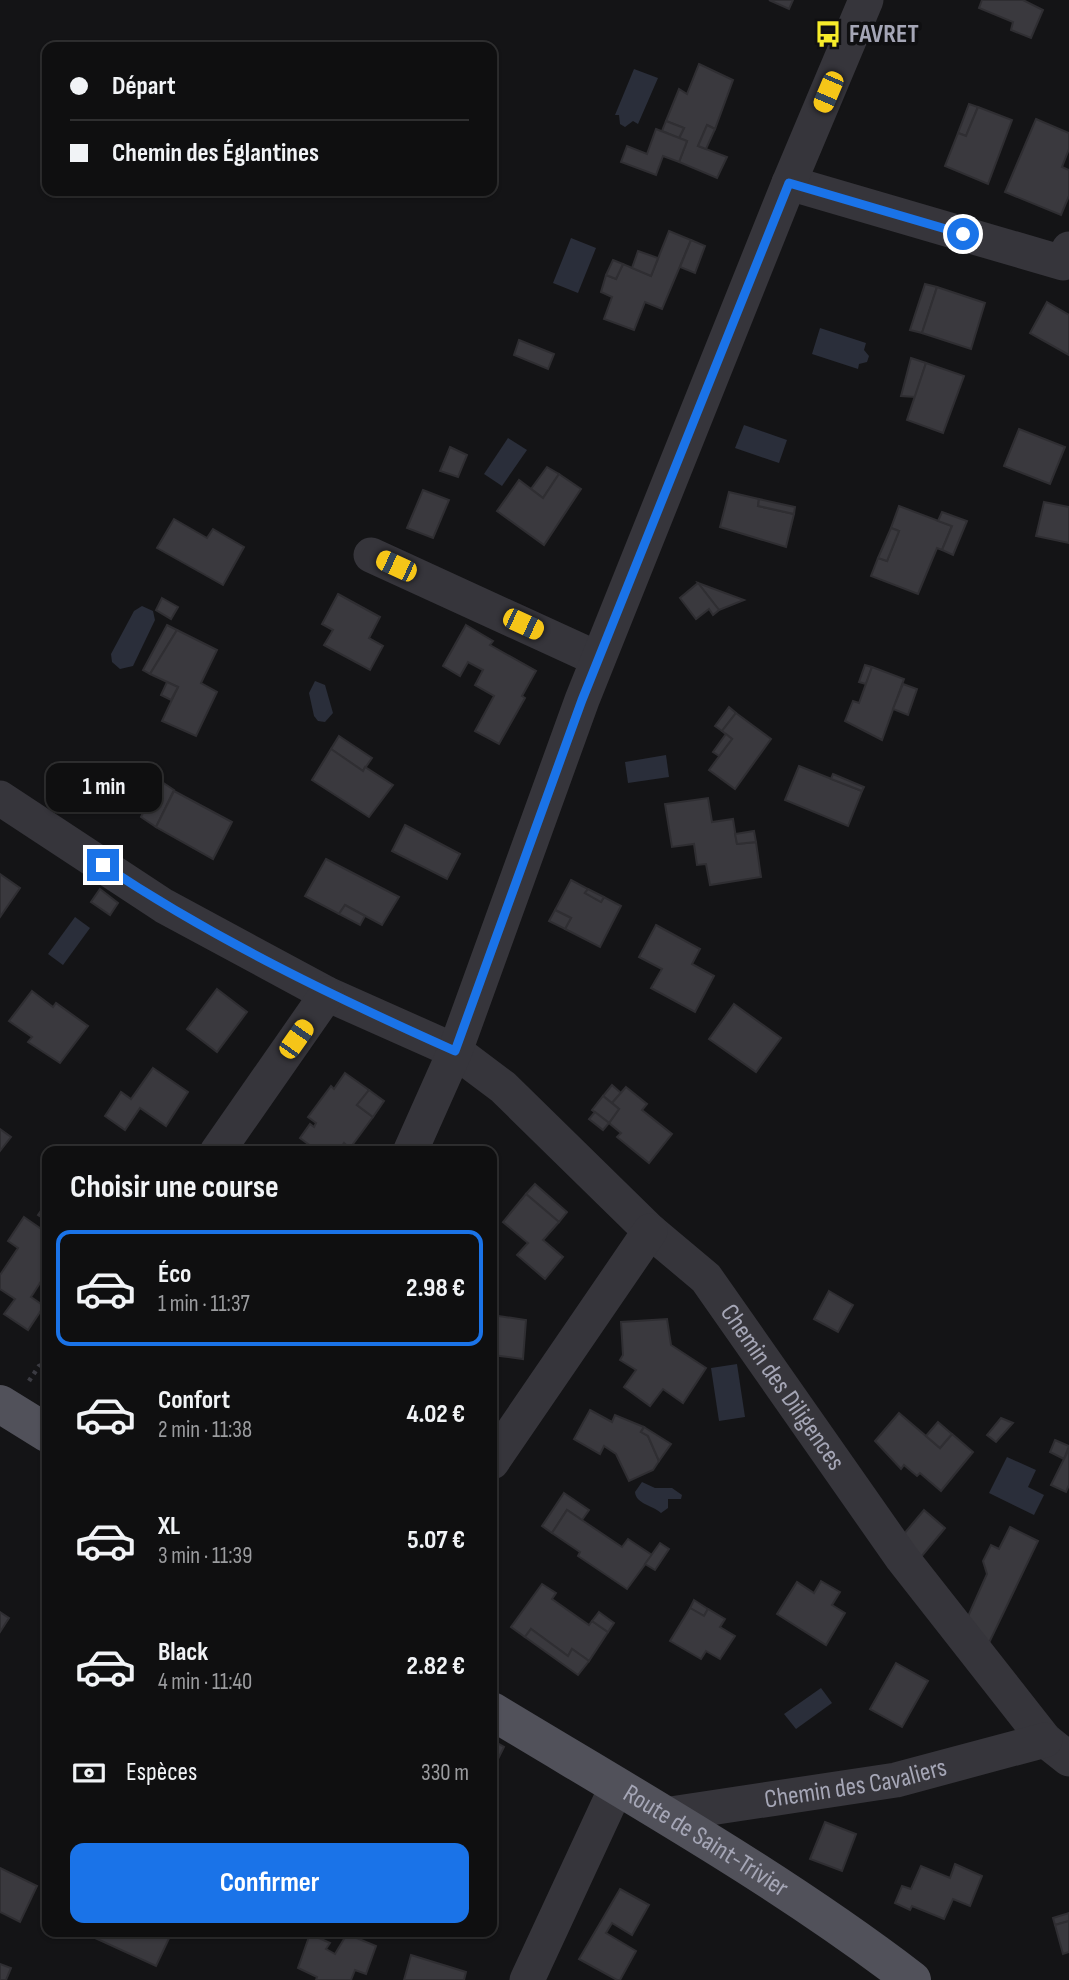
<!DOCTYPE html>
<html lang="fr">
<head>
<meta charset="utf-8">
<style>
  :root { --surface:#0f0f10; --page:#1d1d1e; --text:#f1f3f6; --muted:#9b9c9f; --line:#2f2f30; --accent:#1a73e8 }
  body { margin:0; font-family:"Sofia Sans Condensed",sans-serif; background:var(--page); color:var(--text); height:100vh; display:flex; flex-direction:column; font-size:26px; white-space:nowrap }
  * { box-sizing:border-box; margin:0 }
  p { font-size:23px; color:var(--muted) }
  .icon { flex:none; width:38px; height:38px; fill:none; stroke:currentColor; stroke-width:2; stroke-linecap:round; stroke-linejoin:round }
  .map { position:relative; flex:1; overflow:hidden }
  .side { position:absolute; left:42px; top:1146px; width:455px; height:791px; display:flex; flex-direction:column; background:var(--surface); border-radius:14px; box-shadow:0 2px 5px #0004,0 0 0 2px var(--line) }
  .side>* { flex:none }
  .banner { position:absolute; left:42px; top:42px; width:455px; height:154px; border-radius:14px; box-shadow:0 2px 5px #0004,0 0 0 2px var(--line); display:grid; align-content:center; height:154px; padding:0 28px; background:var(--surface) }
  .end { position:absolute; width:32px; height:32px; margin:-16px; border:9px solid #1a73e8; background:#fff; box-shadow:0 0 0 4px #fff }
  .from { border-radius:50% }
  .bubble { position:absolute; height:49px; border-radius:14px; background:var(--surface); box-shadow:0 2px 5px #0004,0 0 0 2px var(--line); font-size:23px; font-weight:700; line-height:49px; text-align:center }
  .car { position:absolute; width:21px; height:42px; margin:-21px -10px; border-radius:9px; box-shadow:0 0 5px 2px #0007; background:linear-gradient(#f5c518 24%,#345 0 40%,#f5c518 0 76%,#345 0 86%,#f5c518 0) }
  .banner b { display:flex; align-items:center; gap:24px; height:66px; font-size:26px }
  .banner b+b { border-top:2px solid var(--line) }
  .banner i { width:18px; height:18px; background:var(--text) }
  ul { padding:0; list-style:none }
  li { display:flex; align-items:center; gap:21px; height:116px; margin:0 14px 10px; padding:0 14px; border:4px solid transparent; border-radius:14px }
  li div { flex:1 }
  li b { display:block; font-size:26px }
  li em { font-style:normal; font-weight:700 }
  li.on { border-color:var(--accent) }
  li>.icon { width:63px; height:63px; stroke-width:1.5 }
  h2 { padding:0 28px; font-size:32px; line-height:84px }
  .pay { display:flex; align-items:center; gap:18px; height:77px; padding:0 28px; font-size:26px }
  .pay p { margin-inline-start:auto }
  .primary-button { display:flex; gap:14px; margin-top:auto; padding:14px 28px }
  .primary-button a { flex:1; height:80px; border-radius:14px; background:var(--accent); color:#fff; font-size:28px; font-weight:700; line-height:80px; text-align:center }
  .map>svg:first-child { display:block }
</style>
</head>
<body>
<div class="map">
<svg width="1069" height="1980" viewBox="0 0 1069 1980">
  <rect width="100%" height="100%" fill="#141416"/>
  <g fill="#2a2e3a">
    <polygon points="634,69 658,78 638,124 633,121 625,127 620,124 619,115 615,115"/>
    <polygon points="571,238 596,248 578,293 553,283"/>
    <polygon points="820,328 866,343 864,350 869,356 867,362 859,364 858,369 812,354"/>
    <polygon points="744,425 787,440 779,463 735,448"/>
    <polygon points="508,438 527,450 502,486 484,474"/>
    <polygon points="142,606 153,611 155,620 133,666 120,669 112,662 111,654 134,611"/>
    <polygon points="315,681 325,685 333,713 325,722 318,721 314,716 309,693"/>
    <polygon points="666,755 669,777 628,783 625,762"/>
    <polygon points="75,917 90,928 63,965 48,954"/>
    <polygon points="737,1364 745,1417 719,1421 711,1368"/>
    <polygon points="1007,1457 1036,1470 1028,1487 1044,1495 1034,1515 989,1493"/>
    <path d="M642,1482L655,1488H672L682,1495L681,1499H668V1508L661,1513C652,1505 636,1504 635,1492Z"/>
    <polygon points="821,1688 832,1703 796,1729 784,1714"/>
  </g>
  <g fill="#3a393e" stroke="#2f2e32" stroke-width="2">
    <polygon points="769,0 793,0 789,9"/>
    <polygon points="982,0 1023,0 1043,10 1031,38 1011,30 1013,22 979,8"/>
    <polygon points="699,64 733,80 715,129 707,125 698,146 727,157 717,178 679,162 687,141 679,138 684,128 666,121 679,89 687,94"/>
    <polygon points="969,104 978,107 966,136 958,133"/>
    <polygon points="978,107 1012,120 988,184 945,166 958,133 966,136"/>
    <polygon points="1036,119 1069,133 1069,149 1062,167 1069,170 1069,196 1061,215 1005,192"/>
    <polygon points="666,121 684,128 679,138 662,131"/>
    <polygon points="707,125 715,129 706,149 698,146"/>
    <polygon points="656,129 687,141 679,162 663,156 656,175 621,162 627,146 647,154"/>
    <polygon points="669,231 691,240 662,309 645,302 634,330 604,319 612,297 601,292 606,275 616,279 623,264 651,276"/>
    <polygon points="691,240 705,246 695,273 680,267"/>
    <polygon points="638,251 658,258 651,276 632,268"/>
    <polygon points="613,260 623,264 616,279 606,275"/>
    <polygon points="925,284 937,287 922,333 910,330"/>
    <polygon points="937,287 985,303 971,349 922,333"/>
    <polygon points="1047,302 1069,315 1069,355 1030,333"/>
    <polygon points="519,340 554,354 548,369 514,355"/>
    <polygon points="911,358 926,363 915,397 901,396"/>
    <polygon points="926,363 964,376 943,433 907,420"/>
    <polygon points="1019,429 1065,447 1050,484 1004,466"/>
    <polygon points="450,447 467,455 458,477 440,471"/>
    <polygon points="547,467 559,474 543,498 531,489"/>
    <polygon points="559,474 581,489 544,545 497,511 519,480 543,498"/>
    <polygon points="423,490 449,500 433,538 407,528"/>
    <polygon points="729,492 759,499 758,506 794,514 786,547 720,527"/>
    <polygon points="759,499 795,507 794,514 758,506"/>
    <polygon points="1044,502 1069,507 1069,543 1036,536"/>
    <polygon points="899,506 952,526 942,550 937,548 918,594 871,576 878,558 887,561 899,531 891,528"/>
    <polygon points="942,512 967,521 953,555 942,550 952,526 938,521"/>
    <polygon points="174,519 207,538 213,529 244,547 223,585 157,548"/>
    <polygon points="891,528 899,531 887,561 878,558"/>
    <polygon points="698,583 744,600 719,610"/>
    <polygon points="698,583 719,610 713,615 709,609 696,619 680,598"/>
    <polygon points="338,594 380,617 369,638 383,646 370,670 324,645 333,630 322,624"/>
    <polygon points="162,598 178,607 171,619 156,610"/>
    <polygon points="167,625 177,630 150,674 143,670"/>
    <polygon points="466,625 493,641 490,645 536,671 522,696 525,698 499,744 475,731 494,696 475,685 483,670 468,662 460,676 443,666"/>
    <polygon points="177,630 217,650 201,683 217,692 196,736 162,721 178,687 150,674"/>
    <polygon points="865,665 872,667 866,684 859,682"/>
    <polygon points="872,667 904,679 882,740 845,721 853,701 859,703"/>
    <polygon points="167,682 178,687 171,700 161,695"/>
    <polygon points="903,684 917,689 908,715 893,709"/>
    <polygon points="729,707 736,713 722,731 715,726"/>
    <polygon points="736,713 771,739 735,789 709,770 732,739 722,731"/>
    <polygon points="726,734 732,739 719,756 713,752"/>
    <polygon points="339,736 372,758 363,771 331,749"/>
    <polygon points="331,749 363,771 365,767 393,785 369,817 312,780"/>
    <polygon points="799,766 862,791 848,826 785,800"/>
    <polygon points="833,774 864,787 862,791 831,779"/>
    <polygon points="159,780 174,790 156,827 141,817"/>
    <polygon points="174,791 232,822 213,859 156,827"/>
    <polygon points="708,798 712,822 733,819 737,844 756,842 761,877 710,885 706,864 697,865 694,844 672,847 665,804"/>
    <polygon points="405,825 460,854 447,879 392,851"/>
    <polygon points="754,831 756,842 737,844 735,834"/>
    <polygon points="326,859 399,897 382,925 345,905 339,914 305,896"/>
    <polygon points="0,874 20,888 0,917"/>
    <polygon points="571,880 588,889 585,893 601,902 604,897 621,906 600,947 565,929 571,918 555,910"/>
    <polygon points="100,889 118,903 110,915 91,902"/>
    <polygon points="588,889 604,897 601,902 585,893"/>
    <polygon points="345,905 365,916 360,925 339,914"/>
    <polygon points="555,910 571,918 565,929 549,921"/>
    <polygon points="656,925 700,949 692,964 714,976 695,1012 651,988 662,969 639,957"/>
    <polygon points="217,989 247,1012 217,1052 187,1029"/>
    <polygon points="32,991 53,1007 56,1003 88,1026 60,1063 28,1042 32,1037 9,1021"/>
    <polygon points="734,1004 781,1038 756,1072 709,1039"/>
    <polygon points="153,1068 188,1092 166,1126 140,1108 125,1130 105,1116 121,1092 131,1099"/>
    <polygon points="345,1073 369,1090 357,1105 373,1117 350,1148 344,1143 338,1152 319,1152 300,1138 310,1124 314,1127 316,1123 308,1117 331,1086 334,1089"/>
    <polygon points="612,1085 621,1093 612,1103 603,1096"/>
    <polygon points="626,1087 647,1104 642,1110 672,1134 649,1163 617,1137 621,1133 609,1123 619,1109 612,1103"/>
    <polygon points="369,1090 384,1101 373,1117 357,1105"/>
    <polygon points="603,1096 619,1109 609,1123 592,1110"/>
    <polygon points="595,1112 609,1123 603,1130 589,1119"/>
    <polygon points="0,1129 11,1137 0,1151"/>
    <polygon points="535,1184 567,1212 559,1222 526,1194"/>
    <polygon points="526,1194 559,1222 543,1240 563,1257 545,1279 517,1255 528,1243 503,1222"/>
    <polygon points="47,1202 47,1221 38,1215"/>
    <polygon points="24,1217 47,1233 45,1254 47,1272 31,1297 44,1306 28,1330 4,1314 15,1299 0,1289 0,1275 18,1248 8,1241"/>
    <polygon points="829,1291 853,1305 838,1332 814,1319"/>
    <polygon points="492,1315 526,1320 523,1359 492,1355"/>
    <polygon points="667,1319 671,1345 706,1368 683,1403 663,1389 650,1406 624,1387 636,1370 620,1360 623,1355 621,1322"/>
    <polygon points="590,1410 612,1422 615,1415 644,1427 641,1432 648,1436 659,1461 653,1470 629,1481 616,1454 604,1446 600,1454 574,1439"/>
    <polygon points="899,1413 940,1448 952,1434 973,1452 941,1491 920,1473 917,1476 904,1465 901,1469 875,1441"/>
    <polygon points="1001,1418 1013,1423 996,1442 987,1435"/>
    <polygon points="938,1422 952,1434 940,1448 926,1436"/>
    <polygon points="644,1427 671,1444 659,1461 648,1436 641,1432"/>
    <polygon points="1055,1440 1069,1446 1064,1459 1050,1452"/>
    <polygon points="1069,1449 1069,1485 1066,1492 1051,1485"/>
    <polygon points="564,1493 589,1510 582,1520 567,1510 552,1533 542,1526"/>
    <polygon points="567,1510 622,1547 628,1539 652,1555 627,1589 578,1556 580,1552 552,1533"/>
    <polygon points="924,1510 945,1528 916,1563 898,1541"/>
    <polygon points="1010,1527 1038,1541 987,1647 965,1623 987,1574 983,1561 991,1545 999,1549"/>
    <polygon points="660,1543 669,1549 655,1570 645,1564"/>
    <polygon points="821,1581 840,1592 832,1605 845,1613 826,1645 777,1614 797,1582 814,1593"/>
    <polygon points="542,1584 556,1593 552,1599 589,1625 592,1621 608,1632 589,1661 572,1649 568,1656 531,1629 525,1637 511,1627"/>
    <polygon points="694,1600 708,1609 704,1616 690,1608"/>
    <polygon points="690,1608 704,1616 708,1609 725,1619 720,1627 735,1636 720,1659 706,1651 701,1659 670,1641"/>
    <polygon points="0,1612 9,1618 0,1632"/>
    <polygon points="599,1612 614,1623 608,1632 592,1621"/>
    <polygon points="531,1629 568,1656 572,1649 589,1661 578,1675 525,1637"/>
    <polygon points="896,1663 928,1681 902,1727 870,1709"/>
    <polygon points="492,1740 504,1747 492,1771"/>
    <polygon points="825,1822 856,1834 842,1871 810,1859"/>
    <polygon points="955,1864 982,1876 970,1906 953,1899 944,1919 912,1906 910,1910 895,1903 902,1886 911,1889 921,1866 950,1878"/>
    <polygon points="0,1868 37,1886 20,1922 0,1912"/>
    <polygon points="620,1889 649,1905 632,1935 612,1923 606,1933 636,1951 620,1980 617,1980 579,1959"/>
    <polygon points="1069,1913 1069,1921 1055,1925 1053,1918"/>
    <polygon points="1069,1921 1069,1952 1063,1954 1055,1925"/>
    <polygon points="98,1932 172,1932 156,1966 95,1938"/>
    <polygon points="310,1934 330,1943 326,1949 335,1954 347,1934 376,1946 366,1974 355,1970 351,1980 316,1980 317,1977 298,1968"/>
    <polygon points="411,1955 466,1972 464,1980 404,1980"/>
    <polygon points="0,1964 11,1968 6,1980 0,1980"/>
  </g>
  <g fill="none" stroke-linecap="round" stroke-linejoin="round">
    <polyline stroke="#3b3b42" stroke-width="4.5" stroke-dasharray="3.5 5" stroke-linecap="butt" points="29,1381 39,1366 47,1363"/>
    <g stroke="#36353b" stroke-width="35">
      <polyline points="789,183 1063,263 1069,249"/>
      <polyline points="371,555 598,659"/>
      <path id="s1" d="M0,798L164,906L327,994L455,1051L503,1087L650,1231L706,1278L902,1558L1045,1740L1069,1759"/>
      <polyline points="217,1152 327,994"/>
      <polyline points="410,1152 455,1051 582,700 789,183 866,0"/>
      <polyline points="492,1462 650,1231"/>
      <path id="s2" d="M664,1815L896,1780L1045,1740"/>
      <polyline points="527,1980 617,1786"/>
    </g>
    <g stroke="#51515a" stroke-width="38">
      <polyline points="0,1404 47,1433"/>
      <path id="s3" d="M492,1711C634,1797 780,1879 912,1980"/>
    </g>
  </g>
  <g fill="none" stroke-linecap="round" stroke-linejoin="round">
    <path stroke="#1a73e8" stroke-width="9" d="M103,865C214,939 334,997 455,1051L582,700L789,183L963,234"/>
  </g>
  <defs>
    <symbol id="bus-bare" viewBox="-9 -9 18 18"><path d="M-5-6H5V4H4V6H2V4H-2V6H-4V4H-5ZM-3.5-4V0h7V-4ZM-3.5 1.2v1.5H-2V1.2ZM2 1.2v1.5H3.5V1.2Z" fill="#f6ec2b" stroke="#0f0f11" stroke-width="2.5" paint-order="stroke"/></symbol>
  </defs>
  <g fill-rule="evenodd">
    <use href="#bus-bare" x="809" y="15" width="38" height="38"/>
  </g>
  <g text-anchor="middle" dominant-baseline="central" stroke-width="7" stroke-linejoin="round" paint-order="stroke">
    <g font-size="26" font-weight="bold" fill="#a5a6b6" stroke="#0f0f11" text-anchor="start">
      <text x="849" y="34">FAVRET</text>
    </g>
    <g font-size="26" fill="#a5a6b6" stroke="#0f0f11">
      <text stroke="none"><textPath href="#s1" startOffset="994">Chemin des Diligences</textPath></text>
      <text stroke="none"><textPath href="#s2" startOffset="194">Chemin des Cavaliers</textPath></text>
      <text stroke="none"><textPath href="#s3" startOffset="250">Route de Saint-Trivier</textPath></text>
    </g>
  </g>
</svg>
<i class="end from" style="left:963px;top:234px"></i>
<i class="end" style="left:103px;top:865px"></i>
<div class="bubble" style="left:46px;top:763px;width:116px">1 min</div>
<i class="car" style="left:828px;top:92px;rotate:203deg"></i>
<i class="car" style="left:396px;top:566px;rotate:295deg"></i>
<i class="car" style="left:523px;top:624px;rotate:115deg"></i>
<i class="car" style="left:296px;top:1039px;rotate:35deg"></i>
<div class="banner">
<b><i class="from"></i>Départ</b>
<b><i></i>Chemin des Églantines</b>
</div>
<section class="side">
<h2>Choisir une course</h2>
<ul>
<li class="on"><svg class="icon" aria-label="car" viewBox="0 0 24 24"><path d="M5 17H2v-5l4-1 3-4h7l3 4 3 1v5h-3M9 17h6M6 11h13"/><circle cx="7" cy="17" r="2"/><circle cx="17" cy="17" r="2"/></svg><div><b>Éco</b><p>1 min · 11:37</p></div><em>2.98 €</em></li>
<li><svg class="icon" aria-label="car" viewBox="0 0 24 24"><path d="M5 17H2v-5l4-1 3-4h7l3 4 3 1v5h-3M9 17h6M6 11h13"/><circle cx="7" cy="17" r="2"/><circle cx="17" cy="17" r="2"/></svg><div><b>Confort</b><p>2 min · 11:38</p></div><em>4.02 €</em></li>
<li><svg class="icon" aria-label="car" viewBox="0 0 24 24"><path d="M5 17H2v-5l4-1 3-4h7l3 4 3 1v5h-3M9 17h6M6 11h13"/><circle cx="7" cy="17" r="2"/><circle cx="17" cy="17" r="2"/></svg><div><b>XL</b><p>3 min · 11:39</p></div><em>5.07 €</em></li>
<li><svg class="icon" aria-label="car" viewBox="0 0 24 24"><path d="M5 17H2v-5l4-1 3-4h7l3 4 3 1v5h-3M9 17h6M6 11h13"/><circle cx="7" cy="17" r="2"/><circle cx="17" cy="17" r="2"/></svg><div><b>Black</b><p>4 min · 11:40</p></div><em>2.82 €</em></li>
</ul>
<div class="pay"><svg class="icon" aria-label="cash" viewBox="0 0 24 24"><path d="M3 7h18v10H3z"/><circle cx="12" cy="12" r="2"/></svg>Espèces<p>330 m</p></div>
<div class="primary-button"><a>Confirmer</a></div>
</section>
</div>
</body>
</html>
